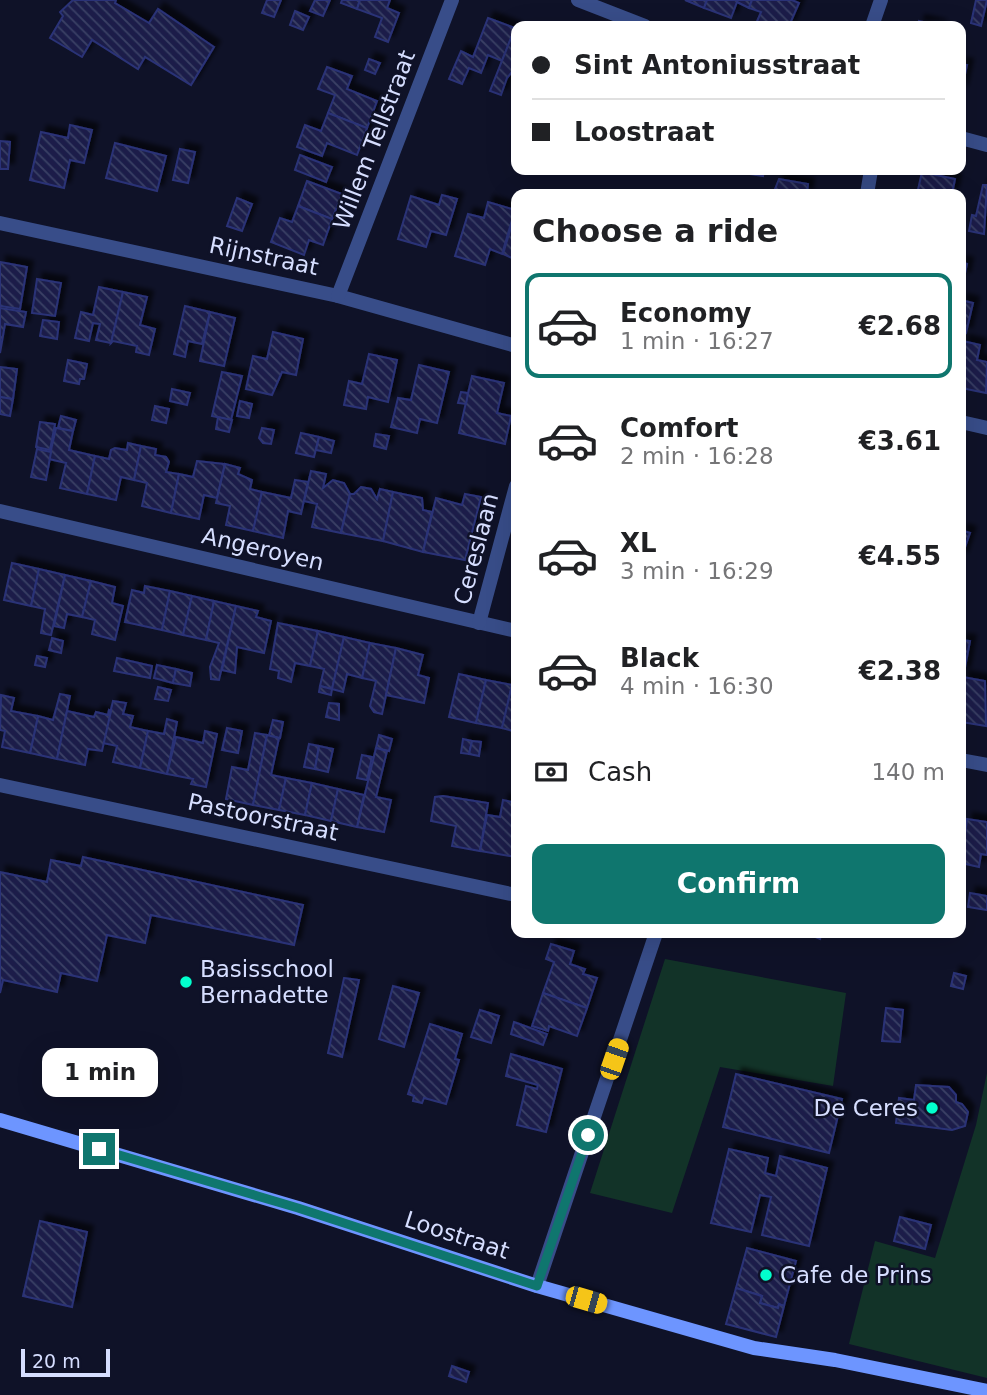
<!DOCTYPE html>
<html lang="en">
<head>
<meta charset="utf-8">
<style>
  :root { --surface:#fff; --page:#f6f6f6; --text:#202124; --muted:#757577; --line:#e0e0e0; --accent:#0f766e }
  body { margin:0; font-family:"DejaVu Sans",sans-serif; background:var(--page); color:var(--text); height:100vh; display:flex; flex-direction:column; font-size:26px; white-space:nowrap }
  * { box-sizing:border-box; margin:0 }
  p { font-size:23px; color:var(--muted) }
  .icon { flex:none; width:38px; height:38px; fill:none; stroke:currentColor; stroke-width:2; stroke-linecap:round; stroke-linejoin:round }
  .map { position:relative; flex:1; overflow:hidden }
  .drawer { position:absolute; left:511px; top:189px; width:455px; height:749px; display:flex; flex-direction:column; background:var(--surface); border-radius:14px; box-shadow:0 7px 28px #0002 }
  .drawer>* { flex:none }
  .hud { position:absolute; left:511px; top:21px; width:455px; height:154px; border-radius:14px; box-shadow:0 7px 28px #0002; display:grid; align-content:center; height:154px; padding:0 21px; background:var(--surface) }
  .scale { position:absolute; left:21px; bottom:18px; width:89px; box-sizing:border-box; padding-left:7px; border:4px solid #d6deff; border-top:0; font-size:19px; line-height:24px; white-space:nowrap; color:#d6deff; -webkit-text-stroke:5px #0f1228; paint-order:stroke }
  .end { position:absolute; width:32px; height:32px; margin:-16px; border:9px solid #0f766e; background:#fff; box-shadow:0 0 0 4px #fff }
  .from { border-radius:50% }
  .bubble { position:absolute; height:49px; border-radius:14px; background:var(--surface); box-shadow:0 7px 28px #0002; font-size:23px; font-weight:600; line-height:49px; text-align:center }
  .car { position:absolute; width:21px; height:42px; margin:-21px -10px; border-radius:9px; box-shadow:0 0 5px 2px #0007; background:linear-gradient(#f5c518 24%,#345 0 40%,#f5c518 0 76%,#345 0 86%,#f5c518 0) }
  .hud b { display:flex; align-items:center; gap:24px; height:66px; font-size:26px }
  .hud b+b { border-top:2px solid var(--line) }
  .hud i { width:18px; height:18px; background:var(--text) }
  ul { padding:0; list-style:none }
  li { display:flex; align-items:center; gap:21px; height:105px; margin:0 14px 10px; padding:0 7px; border:4px solid transparent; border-radius:14px }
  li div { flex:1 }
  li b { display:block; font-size:26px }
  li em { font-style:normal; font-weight:600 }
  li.active { border-color:var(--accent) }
  li>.icon { width:63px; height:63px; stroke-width:1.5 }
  h2 { padding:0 21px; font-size:32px; line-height:84px }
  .pay { display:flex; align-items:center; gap:18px; height:77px; padding:0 21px; font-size:26px }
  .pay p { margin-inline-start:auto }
  .cta { display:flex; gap:14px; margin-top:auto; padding:14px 21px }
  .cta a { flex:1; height:80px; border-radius:14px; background:var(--accent); color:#fff; font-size:28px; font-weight:600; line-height:80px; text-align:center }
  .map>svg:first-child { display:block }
</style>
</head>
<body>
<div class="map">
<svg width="987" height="1395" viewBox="0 0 987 1395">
  <defs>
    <pattern id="building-back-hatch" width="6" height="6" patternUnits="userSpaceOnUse" patternTransform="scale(1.75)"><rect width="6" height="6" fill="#1a1f4a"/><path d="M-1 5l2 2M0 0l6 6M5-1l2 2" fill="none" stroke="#3b3f65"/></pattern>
    <filter id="shadow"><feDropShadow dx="6" dy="-6" stdDeviation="2" flood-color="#0009"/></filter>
  </defs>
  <rect width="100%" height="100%" fill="#0f1228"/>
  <g fill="#123328">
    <polygon points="665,959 846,993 833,1086 720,1067 672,1213 590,1193"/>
    <polygon points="987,1073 987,1378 849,1344 875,1241 935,1258 976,1125"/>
  </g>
  <g fill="url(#building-back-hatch)" stroke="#2b3377" stroke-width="2" filter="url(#shadow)">
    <polygon points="73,0 116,0 115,3 149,23 158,9 214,47 191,85 145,57 138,69 92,40 82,57 50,38 63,16 60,12"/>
    <polygon points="267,0 281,0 274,17 262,13"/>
    <polygon points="315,0 330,0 323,16 310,11"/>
    <polygon points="342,0 360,0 357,9 341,3"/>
    <polygon points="360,0 390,0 387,8 399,13 388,42 375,37 382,18 357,9"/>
    <polygon points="685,0 707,0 704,8"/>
    <polygon points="707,0 752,0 749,8 737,2 731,18 704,8"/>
    <polygon points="752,0 792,0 799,3 789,26 755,26 761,12 749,8"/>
    <polygon points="976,0 987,0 981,26 971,23"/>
    <polygon points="295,11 309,17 303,30 290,25"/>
    <polygon points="488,18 515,28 502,61 488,55 481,73 469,68 462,84 449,79 461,51 473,57"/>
    <polygon points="919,21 941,26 918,26"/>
    <polygon points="515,28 516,67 507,78 501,95 490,91"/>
    <polygon points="369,59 380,63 375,74 365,70"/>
    <polygon points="961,64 967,65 961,92"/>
    <polygon points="327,67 352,76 347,89 377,101 367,128 328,113 335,95 318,89"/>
    <polygon points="328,113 367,128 357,155 327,143 322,156 297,147 305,125 321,131"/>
    <polygon points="70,125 92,130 84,163 70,160 64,188 30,180 41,132 68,138"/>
    <polygon points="0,141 10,142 8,169 0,169"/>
    <polygon points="115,143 166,156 157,191 106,178"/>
    <polygon points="180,149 195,152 188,183 173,180"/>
    <polygon points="300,155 332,167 326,182 295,170"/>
    <polygon points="743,170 764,170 763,176 743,173"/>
    <polygon points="922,172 955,179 952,194 917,194"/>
    <polygon points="779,179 808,184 807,194 773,194"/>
    <polygon points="307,181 342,194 332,219 298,206"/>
    <polygon points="983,185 987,185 984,234 969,231 972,215 976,216"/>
    <polygon points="442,195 457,199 446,235 431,231 426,247 398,239 411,196 439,205"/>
    <polygon points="237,198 252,204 242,231 227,226"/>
    <polygon points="488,202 515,210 502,254 490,249 485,265 455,256 468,214 484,218"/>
    <polygon points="298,206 332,219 323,245 309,240 304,255 271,242 280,218 292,222"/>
    <polygon points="512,224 516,225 516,260 503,254"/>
    <polygon points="0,262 27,267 20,309 0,306"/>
    <polygon points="961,262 967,264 964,278 961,277"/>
    <polygon points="37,279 61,283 55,316 32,313"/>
    <polygon points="99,287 123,292 111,343 96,340 100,324 93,323 89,341 75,338 81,312 93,315"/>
    <polygon points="123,292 147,297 140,325 155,329 149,355 136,352 137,346 113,341 111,343"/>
    <polygon points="961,300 973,303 966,333 961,332"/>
    <polygon points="185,306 210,312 202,344 188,341 185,357 174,354"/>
    <polygon points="0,308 26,312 23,327 5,324 0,353"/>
    <polygon points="210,312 235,318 224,366 200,361"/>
    <polygon points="43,320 59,322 57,339 40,336"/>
    <polygon points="273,332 303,339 296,375 282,372 272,395 246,389 253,356 267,359"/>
    <polygon points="963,341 980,345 977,360 987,362 986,393 961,388"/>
    <polygon points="369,354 397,360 388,402 368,397 366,409 344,405 349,381 362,384"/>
    <polygon points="68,360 87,364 84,379 80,379 79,384 64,381"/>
    <polygon points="419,365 449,372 437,423 420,419 417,433 391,427 398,398 411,400"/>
    <polygon points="0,367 17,369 13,399 0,397"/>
    <polygon points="222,372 242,376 231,420 212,416"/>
    <polygon points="472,376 504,383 497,413 511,416 505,444 459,433"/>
    <polygon points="172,389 190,393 187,405 170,401"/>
    <polygon points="461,392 468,393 466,404 458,403"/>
    <polygon points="0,397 13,399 10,416 0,414"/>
    <polygon points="240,401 252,404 249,418 237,416"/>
    <polygon points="155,406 169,409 166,423 152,420"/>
    <polygon points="61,416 76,420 73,431 58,428"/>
    <polygon points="218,417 232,420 229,432 216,429"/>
    <polygon points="40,422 55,424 50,450 36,447"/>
    <polygon points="56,428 73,431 69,450 95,456 87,494 60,488 66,463 49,459"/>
    <polygon points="262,428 274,430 271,444 263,443 259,438"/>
    <polygon points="301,433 319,437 314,457 296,453"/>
    <polygon points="376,434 389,436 386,449 374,446"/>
    <polygon points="319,437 334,441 331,453 316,450"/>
    <polygon points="128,443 141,446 134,480 121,477 116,500 87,494 95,456 109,459 111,450 115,448 127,450"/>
    <polygon points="141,446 156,449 155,455 166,457 169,462 166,472 179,474 171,513 142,506 147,483 134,480"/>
    <polygon points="37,449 51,452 46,480 31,477"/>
    <polygon points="197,461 225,464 217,498 204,495 199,519 171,513 179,474 193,477"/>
    <polygon points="225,464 240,468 238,474 252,480 250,489 262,492 253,531 226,525 230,506 216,503"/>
    <polygon points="311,471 326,474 323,488 333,480 344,483 350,494 341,533 312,527 317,504 304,501"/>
    <polygon points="295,480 308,482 301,514 288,511 283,538 253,531 262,492 291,498"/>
    <polygon points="361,487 371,489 377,499 380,489 393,492 383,541 341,533 350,494 354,494"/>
    <polygon points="393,492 422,498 423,510 432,512 423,552 383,541"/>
    <polygon points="465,494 481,497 465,560 423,552 436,498 462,505"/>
    <polygon points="961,530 970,533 961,559"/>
    <polygon points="12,563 39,569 31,606 4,600"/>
    <polygon points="39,569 65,575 51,635 41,633 45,609 31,606"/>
    <polygon points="65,575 91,581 82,617 67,614 64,628 54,626"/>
    <polygon points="91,581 115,587 112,603 123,606 115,640 92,634 95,620 82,617"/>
    <polygon points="145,586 170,591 162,630 125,622 132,590 144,593"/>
    <polygon points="170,591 192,596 183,635 162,630"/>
    <polygon points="192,596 214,601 206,640 183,635"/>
    <polygon points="214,601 236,606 219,680 211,679 210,667 219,643 206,640"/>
    <polygon points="236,606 258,611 256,617 271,621 264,653 237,647 235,673 222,670"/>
    <polygon points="278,623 318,631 310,666 295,663 291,682 278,678 279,671 270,669"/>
    <polygon points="318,631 344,637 332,689 320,686 324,669 310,666"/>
    <polygon points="344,637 370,643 362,678 347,674 343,692 332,689"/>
    <polygon points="52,638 63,641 61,653 49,650"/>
    <polygon points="961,640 970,641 964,673 961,672"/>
    <polygon points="370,643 396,648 382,714 374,712 370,706 376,681 362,678"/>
    <polygon points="396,648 423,655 418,675 429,678 424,703 386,695"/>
    <polygon points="37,656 47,658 45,667 35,665"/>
    <polygon points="117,658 152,666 150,678 114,671"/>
    <polygon points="157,665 176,669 173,683 154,678"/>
    <polygon points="176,669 192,673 190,686 173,683"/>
    <polygon points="459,674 486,680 476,723 449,717"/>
    <polygon points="963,677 985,681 986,726 961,722"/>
    <polygon points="486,680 512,685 502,728 476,723"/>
    <polygon points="512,685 516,686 516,732 502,728"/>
    <polygon points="320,686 332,689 331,695 319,692"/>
    <polygon points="158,687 171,690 168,701 155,699"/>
    <polygon points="60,694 70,696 57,759 30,753 38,716 53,720"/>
    <polygon points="1,695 14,698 11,711 38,716 30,753 2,747 5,731 0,730"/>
    <polygon points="113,701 126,703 123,714 133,716 130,727 148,731 140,768 113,762 117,746 103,743"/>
    <polygon points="329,703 339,704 339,720 326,717"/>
    <polygon points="109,710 111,711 102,751 88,749 85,765 57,759 67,711 94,717 96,712 108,715"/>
    <polygon points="167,719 177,722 167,774 140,768 148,731 164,734"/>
    <polygon points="273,720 283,722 280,738 269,736"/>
    <polygon points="227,728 242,731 238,753 222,750"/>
    <polygon points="205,731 217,734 206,787 191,784 193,779 167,774 176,737 203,743"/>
    <polygon points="255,733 267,735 253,805 226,799 232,767 248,770"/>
    <polygon points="267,735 279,738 271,775 286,778 279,810 253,805"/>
    <polygon points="379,735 392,739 389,751 376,748"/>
    <polygon points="463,739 472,741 469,754 461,753"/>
    <polygon points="472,741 481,742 479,756 469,754"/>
    <polygon points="309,744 319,746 315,769 304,767"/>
    <polygon points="319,746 333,749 328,772 315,769"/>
    <polygon points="376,748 387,751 376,797 391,800 384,832 357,827"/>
    <polygon points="362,755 372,757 367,780 357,778"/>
    <polygon points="286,778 312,783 305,815 279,810"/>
    <polygon points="312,783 338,789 331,821 305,815"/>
    <polygon points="338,789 364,795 357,827 331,821"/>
    <polygon points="443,796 488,803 480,851 452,846 456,826 431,821 435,797"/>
    <polygon points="503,800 516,803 516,857 480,851 487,815 500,817"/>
    <polygon points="967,819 987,822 987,855 981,854 979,867 961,863"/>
    <polygon points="83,857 303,905 294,945 151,915 145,943 107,935 97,981 61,973 57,992 3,980 0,993 0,872 47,882 51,860 81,866"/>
    <polygon points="970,893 987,896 987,910 968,907"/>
    <polygon points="806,933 822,933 820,939"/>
    <polygon points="551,944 574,951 570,964 585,969 583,974 597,978 587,1008 543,993 554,962 546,959"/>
    <polygon points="954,973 966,976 963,989 951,986"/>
    <polygon points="344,978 359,980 342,1057 328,1053"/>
    <polygon points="393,986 419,993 404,1047 379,1039"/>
    <polygon points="543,993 587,1008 577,1036 549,1026 548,1031 532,1026"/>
    <polygon points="886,1008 903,1010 900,1042 882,1041"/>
    <polygon points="480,1010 499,1016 491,1043 471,1037"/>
    <polygon points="514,1022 547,1034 543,1045 511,1034"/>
    <polygon points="430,1024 462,1034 455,1059 459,1060 446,1104 424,1098 422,1103 413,1101 414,1096 408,1094"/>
    <polygon points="511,1054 562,1069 546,1132 517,1125 526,1086 537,1089 538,1085 506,1076"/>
    <polygon points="736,1074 842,1099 829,1153 723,1127"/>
    <polygon points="916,1085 949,1087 956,1095 956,1102 962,1104 968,1112 965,1126 952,1130 896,1123 899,1098 914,1100"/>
    <polygon points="729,1149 768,1158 765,1173 776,1176 780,1156 827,1168 809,1246 762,1235 771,1197 760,1195 751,1232 711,1223"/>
    <polygon points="900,1217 931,1225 925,1249 894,1241"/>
    <polygon points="40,1221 87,1232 72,1307 23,1296"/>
    <polygon points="747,1248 796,1261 784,1306 779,1304 778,1308 760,1303 762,1296 736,1288"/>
    <polygon points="736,1288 762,1296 760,1303 778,1308 779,1304 784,1306 776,1337 726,1324"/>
    <polygon points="452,1366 469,1372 466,1382 449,1376"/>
  </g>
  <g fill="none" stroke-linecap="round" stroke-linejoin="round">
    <g stroke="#384d89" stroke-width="14">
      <polyline points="578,0 645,26"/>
      <polyline points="872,26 881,0"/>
      <polyline points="961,138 987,145"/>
      <polyline points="867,194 871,170"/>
      <polyline points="0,223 338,296 516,346"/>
      <polyline points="338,296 452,0"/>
      <polyline points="961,422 987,428"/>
      <polyline points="0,511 516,631"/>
      <polyline points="479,623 516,486"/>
      <polyline points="961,760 987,765"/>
      <polyline points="0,785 516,895"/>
      <polyline points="537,1286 656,933"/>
    </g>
    <polyline stroke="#6d95ff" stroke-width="14" points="0,1120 298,1208 537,1286 754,1348 835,1360 987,1391"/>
  </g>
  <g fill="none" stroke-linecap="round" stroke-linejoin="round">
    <polyline stroke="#0f766e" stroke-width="9" points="99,1149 298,1208 537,1286 588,1135"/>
  </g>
  <g fill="#02ffcd" stroke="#0f1228" stroke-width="2.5">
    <circle cx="186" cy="982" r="7"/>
    <circle cx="932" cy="1108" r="7"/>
    <circle cx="766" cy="1275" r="7"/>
  </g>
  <g text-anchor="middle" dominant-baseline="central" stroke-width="5" stroke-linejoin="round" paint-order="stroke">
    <g font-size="23" fill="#d6deff" stroke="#0f1228">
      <text transform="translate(374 140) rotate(-69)">Willem Tellstraat</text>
      <text transform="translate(264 256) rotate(12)">Rijnstraat</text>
      <text transform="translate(263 549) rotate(13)">Angeroyen</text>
      <text transform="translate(476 549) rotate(-75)">Cereslaan</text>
      <text transform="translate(263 817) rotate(12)">Pastoorstraat</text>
      <text transform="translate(457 1235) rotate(18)">Loostraat</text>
    </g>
    <g font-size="23" fill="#d6deff" stroke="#0f1228" text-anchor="start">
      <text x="200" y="969">Basisschool<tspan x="200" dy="26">Bernadette</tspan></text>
      <text x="918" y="1108" text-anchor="end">De Ceres</text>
      <text x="780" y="1275">Cafe de Prins</text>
    </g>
  </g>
</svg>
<div class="scale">20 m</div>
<i class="end from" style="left:588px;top:1135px"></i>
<i class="end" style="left:99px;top:1149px"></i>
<div class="bubble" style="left:42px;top:1048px;width:116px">1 min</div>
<i class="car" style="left:614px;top:1059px;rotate:19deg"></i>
<i class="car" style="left:586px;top:1300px;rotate:106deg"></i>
<div class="hud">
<b><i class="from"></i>Sint Antoniusstraat</b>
<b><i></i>Loostraat</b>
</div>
<section class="drawer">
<h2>Choose a ride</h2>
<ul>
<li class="active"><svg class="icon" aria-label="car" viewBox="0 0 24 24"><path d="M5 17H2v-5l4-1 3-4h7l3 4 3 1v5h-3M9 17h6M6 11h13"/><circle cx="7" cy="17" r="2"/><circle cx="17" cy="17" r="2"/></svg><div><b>Economy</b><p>1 min · 16:27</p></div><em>€2.68</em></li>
<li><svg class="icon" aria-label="car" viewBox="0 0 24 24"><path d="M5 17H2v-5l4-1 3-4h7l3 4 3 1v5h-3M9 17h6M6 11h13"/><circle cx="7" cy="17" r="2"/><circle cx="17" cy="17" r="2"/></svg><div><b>Comfort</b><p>2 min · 16:28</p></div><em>€3.61</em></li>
<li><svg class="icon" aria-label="car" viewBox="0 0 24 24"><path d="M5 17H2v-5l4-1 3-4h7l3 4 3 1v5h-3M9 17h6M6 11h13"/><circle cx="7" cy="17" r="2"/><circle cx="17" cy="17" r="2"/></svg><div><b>XL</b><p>3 min · 16:29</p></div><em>€4.55</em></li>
<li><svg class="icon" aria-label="car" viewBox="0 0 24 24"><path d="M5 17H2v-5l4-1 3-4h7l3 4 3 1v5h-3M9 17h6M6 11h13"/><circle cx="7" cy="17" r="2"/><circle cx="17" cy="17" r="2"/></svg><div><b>Black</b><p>4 min · 16:30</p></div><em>€2.38</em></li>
</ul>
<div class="pay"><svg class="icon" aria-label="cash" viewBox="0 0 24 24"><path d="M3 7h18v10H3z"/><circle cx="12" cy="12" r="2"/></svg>Cash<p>140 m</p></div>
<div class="cta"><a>Confirm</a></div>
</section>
</div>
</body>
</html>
